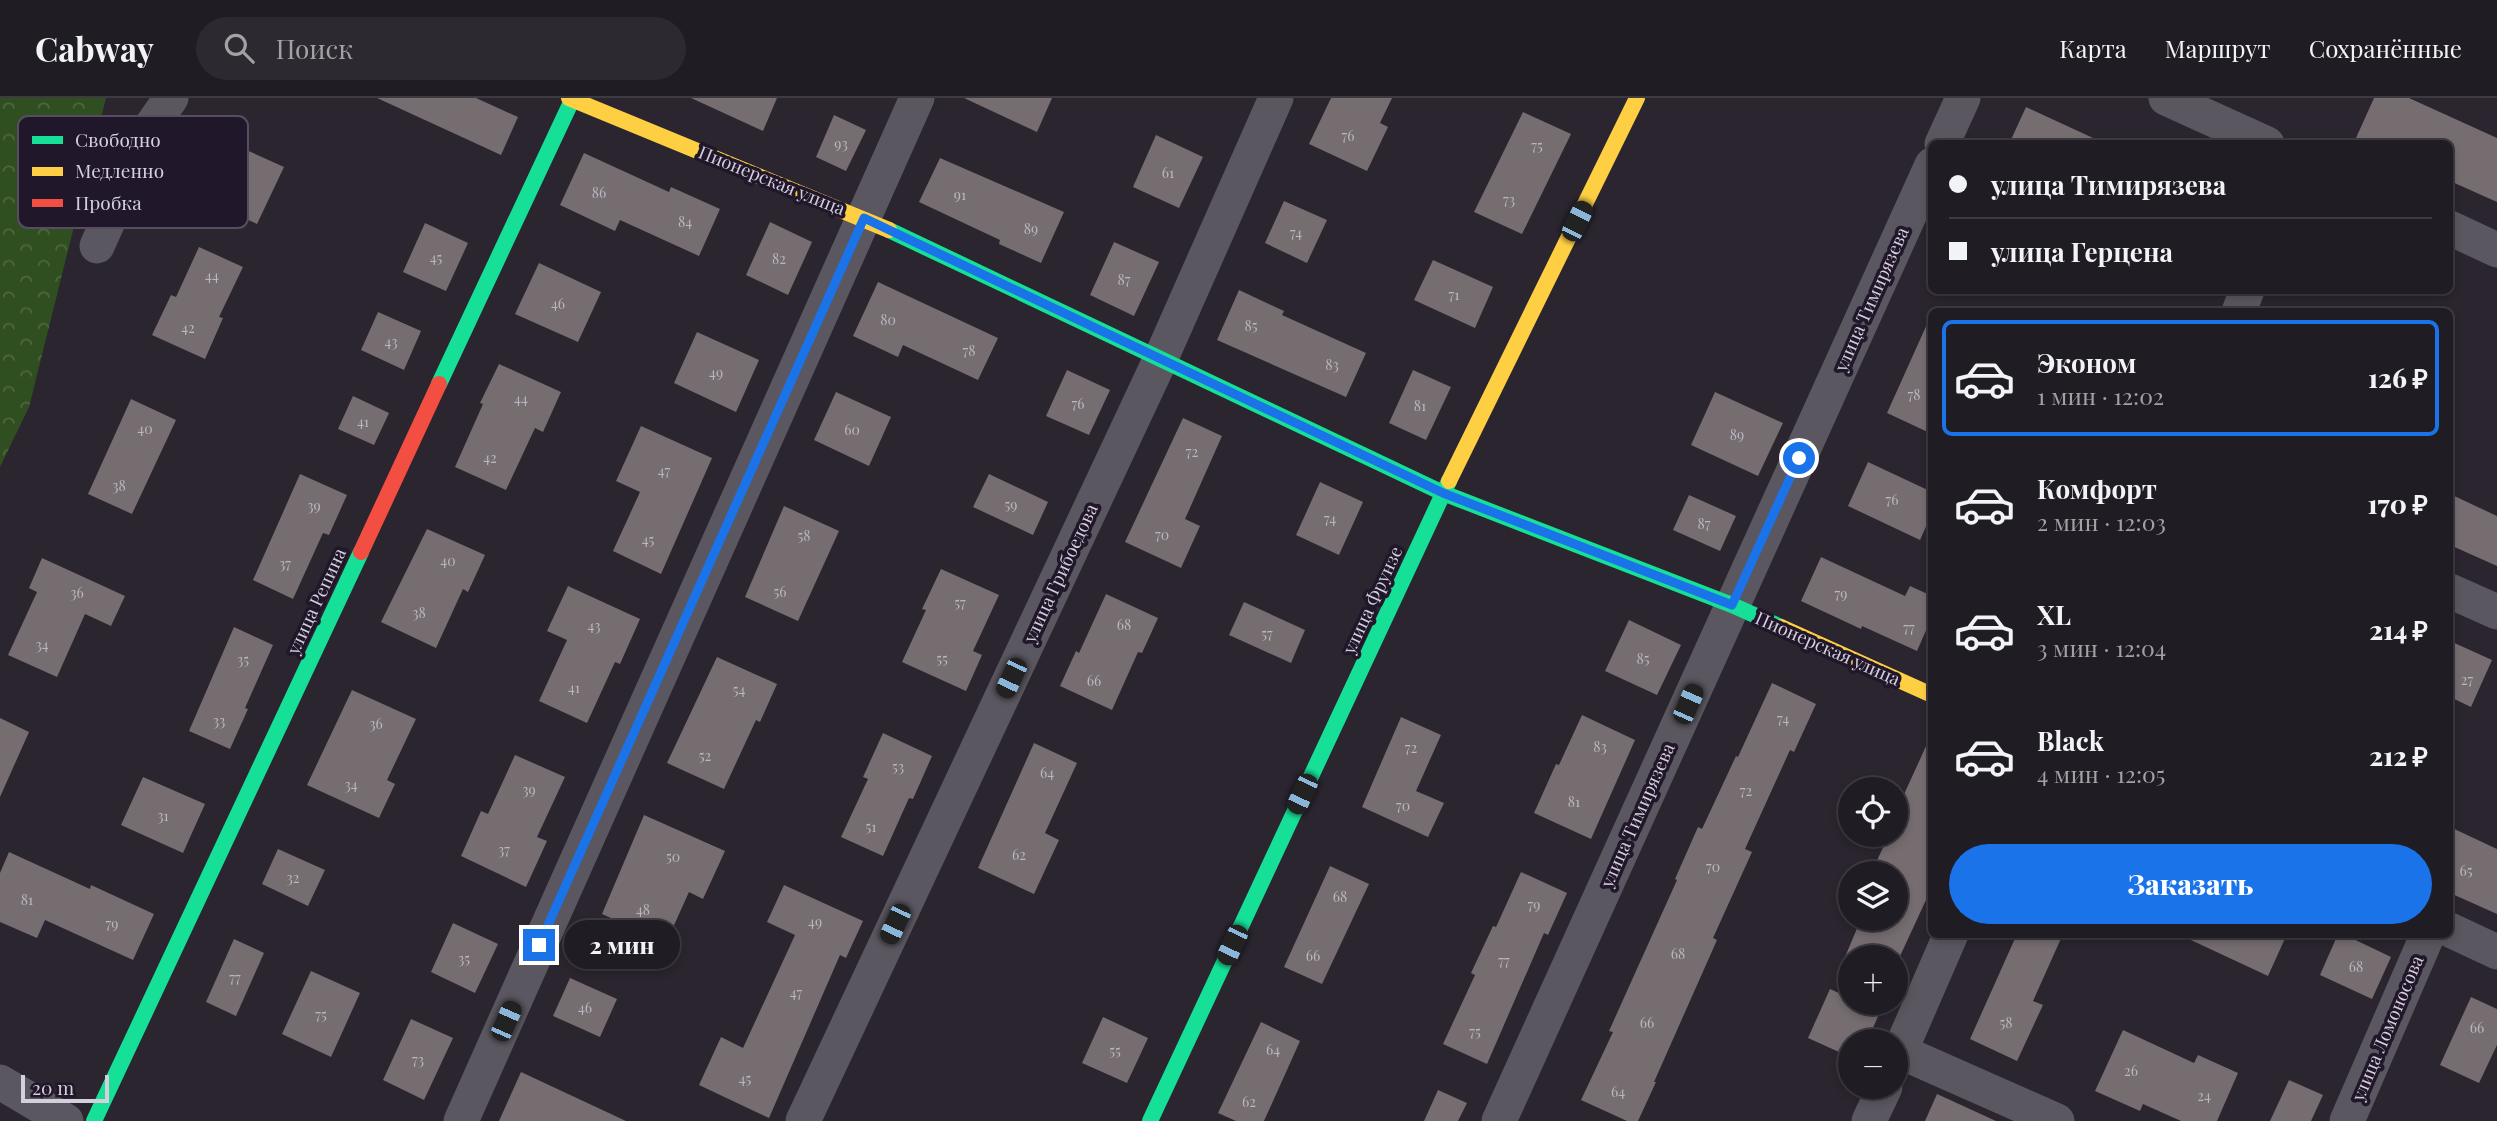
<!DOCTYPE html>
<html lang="ru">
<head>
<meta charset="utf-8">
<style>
  :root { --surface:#201c23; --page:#2d2930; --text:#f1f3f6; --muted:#a2a1a6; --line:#3d3a41; --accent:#1a73e8 }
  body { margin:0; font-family:"Playfair Display",serif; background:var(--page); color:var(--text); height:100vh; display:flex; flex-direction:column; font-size:26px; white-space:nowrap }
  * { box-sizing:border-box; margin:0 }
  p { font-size:23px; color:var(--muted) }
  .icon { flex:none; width:38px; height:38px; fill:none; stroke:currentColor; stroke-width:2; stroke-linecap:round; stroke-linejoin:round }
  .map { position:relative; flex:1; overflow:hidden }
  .drawer { position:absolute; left:1928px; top:210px; width:525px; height:630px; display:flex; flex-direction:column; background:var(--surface); border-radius:10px; box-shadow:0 4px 10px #0003,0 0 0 2px var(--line) }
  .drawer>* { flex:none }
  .hud { position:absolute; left:1928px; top:42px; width:525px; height:154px; border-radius:10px; box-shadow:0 4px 10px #0003,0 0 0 2px var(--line); display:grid; align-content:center; height:154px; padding:0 21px; background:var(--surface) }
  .buttons { position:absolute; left:1838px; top:679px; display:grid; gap:14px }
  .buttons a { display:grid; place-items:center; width:70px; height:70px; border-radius:50%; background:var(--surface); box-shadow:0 4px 10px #0003,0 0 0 2px var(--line); font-size:35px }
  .scale { position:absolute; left:21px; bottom:18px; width:88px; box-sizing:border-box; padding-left:7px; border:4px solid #d4cfdd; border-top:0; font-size:19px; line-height:24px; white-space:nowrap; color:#d4cfdd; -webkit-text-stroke:5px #20172a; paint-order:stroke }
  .end { position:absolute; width:32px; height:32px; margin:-16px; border:9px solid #1a73e8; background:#fff; box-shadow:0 0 0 4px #fff }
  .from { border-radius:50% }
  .bubble { position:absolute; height:49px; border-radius:24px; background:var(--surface); box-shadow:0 4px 10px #0003,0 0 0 2px var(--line); font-size:23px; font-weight:800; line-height:49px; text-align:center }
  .car { position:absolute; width:21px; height:42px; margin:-21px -10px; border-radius:9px; box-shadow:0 0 5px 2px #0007; background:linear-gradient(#222 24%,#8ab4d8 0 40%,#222 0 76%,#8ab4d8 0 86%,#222 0) }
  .hud b { display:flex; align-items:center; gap:24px; height:66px; font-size:26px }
  .hud b+b { border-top:2px solid var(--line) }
  .hud i { width:18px; height:18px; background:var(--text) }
  ul { padding:12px 0 0; list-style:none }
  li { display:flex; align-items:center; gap:21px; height:116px; margin:0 14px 10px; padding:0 7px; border:4px solid transparent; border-radius:10px }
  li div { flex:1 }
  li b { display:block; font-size:26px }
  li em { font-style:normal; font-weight:800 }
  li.selected { border-color:var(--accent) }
  li>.icon { width:63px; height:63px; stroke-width:1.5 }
  .button { display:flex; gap:14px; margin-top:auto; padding:14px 21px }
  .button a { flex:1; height:80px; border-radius:42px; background:var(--accent); color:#fff; font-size:28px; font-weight:800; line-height:80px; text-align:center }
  header { display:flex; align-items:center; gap:42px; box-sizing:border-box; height:98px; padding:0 35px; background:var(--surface); border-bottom:2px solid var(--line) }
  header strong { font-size:33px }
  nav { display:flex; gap:38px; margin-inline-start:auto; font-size:24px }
  .search { width:490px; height:63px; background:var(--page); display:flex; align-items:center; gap:18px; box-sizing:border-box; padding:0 24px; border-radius:38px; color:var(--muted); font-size:26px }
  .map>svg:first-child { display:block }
</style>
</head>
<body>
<header>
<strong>Cabway</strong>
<div class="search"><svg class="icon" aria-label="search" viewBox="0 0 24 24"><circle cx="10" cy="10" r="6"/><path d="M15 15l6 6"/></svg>Поиск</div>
<nav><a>Карта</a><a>Маршрут</a><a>Сохранённые</a></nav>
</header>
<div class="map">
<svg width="2497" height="1023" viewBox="0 0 2497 1023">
  <defs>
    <pattern id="forest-crowns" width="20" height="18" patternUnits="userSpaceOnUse" patternTransform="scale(1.75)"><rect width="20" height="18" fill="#304f20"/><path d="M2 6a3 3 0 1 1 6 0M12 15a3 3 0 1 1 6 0" fill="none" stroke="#4d6740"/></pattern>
  </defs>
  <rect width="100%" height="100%" fill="#2a252f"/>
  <polygon fill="url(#forest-crowns)" points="0,0 106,0 29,309 0,369"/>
  <g fill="#756d70">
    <polygon points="377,0 476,0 518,19 501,57"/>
    <polygon points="691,0 777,0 763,33"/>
    <polygon points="964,0 1052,0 1037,34"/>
    <polygon points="1331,0 1392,0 1380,25 1388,29 1367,73 1309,46"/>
    <polygon points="2374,0 2409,0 2497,40 2497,104 2450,83 2450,46 2369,46 2356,40"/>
    <polygon points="2026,9 2106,46 2009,46"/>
    <polygon points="1523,14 1571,36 1522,136 1474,114"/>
    <polygon points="834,17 866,32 846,73 816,59"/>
    <polygon points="1156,37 1203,59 1179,110 1133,89"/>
    <polygon points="242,50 284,69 257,126 216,107"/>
    <polygon points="584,55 669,94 671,89 720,111 699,158 620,122 615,133 560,107"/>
    <polygon points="940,60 1064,114 1041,165 999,146 1000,142 919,104"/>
    <polygon points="1284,103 1327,122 1307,165 1265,145"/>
    <polygon points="770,124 812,144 788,197 746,177"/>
    <polygon points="425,125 468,145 446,193 403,174"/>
    <polygon points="1114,144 1159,164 1134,218 1090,197"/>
    <polygon points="199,149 243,169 219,219 223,220 205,261 152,237 171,197 176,199"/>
    <polygon points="1433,162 1493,189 1475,230 1414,202"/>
    <polygon points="539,165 601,194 578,244 515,216"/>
    <polygon points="878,184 998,240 978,282 903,247 898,259 853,238"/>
    <polygon points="1239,192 1284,213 1282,217 1366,255 1346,299 1217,242"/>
    <polygon points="378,214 421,233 404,272 361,252"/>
    <polygon points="1932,215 1932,336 1887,315"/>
    <polygon points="697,234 759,262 736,314 674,285"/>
    <polygon points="499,266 561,294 543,334 535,330 506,392 455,369 483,306 480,305"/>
    <polygon points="1067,272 1110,292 1089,337 1046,318"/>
    <polygon points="1413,272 1451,289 1426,342 1389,325"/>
    <polygon points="836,294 891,319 869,368 814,342"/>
    <polygon points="1715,294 1783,325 1758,378 1691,347"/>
    <polygon points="353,298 389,315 374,347 338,331"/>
    <polygon points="131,301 176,322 132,416 88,396"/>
    <polygon points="1183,320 1222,338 1185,421 1200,428 1181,470 1125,444"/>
    <polygon points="641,328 712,360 661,476 613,453 640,394 616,383"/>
    <polygon points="1868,364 1932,394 1932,415 1920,442 1848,408"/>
    <polygon points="300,376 347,397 329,437 323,435 293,501 253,482"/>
    <polygon points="989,376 1048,404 1033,437 973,409"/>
    <polygon points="1320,384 1363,404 1339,457 1296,437"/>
    <polygon points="2450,396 2497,418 2497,468 2450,447"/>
    <polygon points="1689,397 1736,418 1720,453 1673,432"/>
    <polygon points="784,408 839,433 798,523 745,499"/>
    <polygon points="427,431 485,457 468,494 463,491 436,550 381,524"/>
    <polygon points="1821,459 1905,498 1910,488 1932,498 1932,519 1917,553 1862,528 1861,531 1801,503"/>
    <polygon points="42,460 125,498 111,528 85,516 57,579 8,557 37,494 29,490"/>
    <polygon points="941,471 999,497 973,553 982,557 966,593 902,564 926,512 922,511"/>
    <polygon points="568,488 640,521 620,566 615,564 587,625 539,603 567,542 547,533"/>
    <polygon points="1106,496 1158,520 1142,555 1138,554 1112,612 1060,588 1076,553 1079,555"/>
    <polygon points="1244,504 1305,532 1291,565 1229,537"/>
    <polygon points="1629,522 1681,547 1657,597 1605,573"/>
    <polygon points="234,529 273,547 245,610 248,611 230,651 189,633"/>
    <polygon points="2450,543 2492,562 2471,609 2450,599"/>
    <polygon points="717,559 777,586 760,624 756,622 724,691 667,665"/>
    <polygon points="1772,585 1816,606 1794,654 1790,652 1745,751 1752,754 1713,840 1717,842 1654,984 1656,984 1638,1023 1627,1023 1581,1002 1613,934 1609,933 1677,782 1675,781 1698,729 1702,731 1736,658 1738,659"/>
    <polygon points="352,592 416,621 387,682 395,686 379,720 307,687"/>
    <polygon points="1582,617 1635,642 1591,741 1534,715 1556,666 1559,667"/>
    <polygon points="1401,619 1441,637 1416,693 1444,705 1428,739 1362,709"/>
    <polygon points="0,620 29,634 0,699"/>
    <polygon points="883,635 932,658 913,701 909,700 883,758 841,739 868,681 863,679"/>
    <polygon points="1932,635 1932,789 1895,869 1895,859 1845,859 1861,821 1895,821 1895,775 1871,775 1889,737 1895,737 1895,716"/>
    <polygon points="1034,645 1077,665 1045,735 1059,742 1034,796 978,770"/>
    <polygon points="515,657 565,679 537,739 547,743 526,789 461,758 481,713 488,716"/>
    <polygon points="143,679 205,706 183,755 121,727"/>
    <polygon points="644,717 725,753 703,801 689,794 666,845 602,816"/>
    <polygon points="2450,729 2497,751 2497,816 2450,795"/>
    <polygon points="278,751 325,772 308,808 262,786"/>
    <polygon points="9,754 90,791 91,787 154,816 133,862 45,822 37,840 0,824 0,775"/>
    <polygon points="1330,768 1369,786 1322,886 1284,869"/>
    <polygon points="1521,774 1567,795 1548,837 1544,835 1487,966 1443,946 1475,877 1471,875 1493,828 1496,829"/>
    <polygon points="784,787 863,823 846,860 840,857 769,1020 699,987 721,939 743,950 795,837 767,824"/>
    <polygon points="453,825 498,846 475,895 431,874"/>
    <polygon points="2017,836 2063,836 2033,903 2043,907 2017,963 1970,941"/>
    <polygon points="2178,836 2287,836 2268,878"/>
    <polygon points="2338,836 2343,836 2391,859 2372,901 2320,877"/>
    <polygon points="234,841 264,855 236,918 206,904"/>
    <polygon points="311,873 360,895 331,959 282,936"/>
    <polygon points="570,880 617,901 600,939 553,918"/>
    <polygon points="1830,891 1850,900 1850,905 1860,905 1880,914 1867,943 1850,943 1850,959 1808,940"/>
    <polygon points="2471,899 2497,911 2497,947 2479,985 2440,967"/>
    <polygon points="1103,919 1148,940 1127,985 1082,965"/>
    <polygon points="411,921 453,940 424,1002 383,982"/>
    <polygon points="1261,924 1300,943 1264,1023 1236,1023 1218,1015"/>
    <polygon points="2123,932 2194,965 2198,957 2238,975 2217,1023 2181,1023 2143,1006 2140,1013 2095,993"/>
    <polygon points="521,974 626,1023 499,1023"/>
    <polygon points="2289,982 2323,997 2311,1023 2270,1023"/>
    <polygon points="1438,992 1467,1005 1458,1023 1424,1023"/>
    <polygon points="1937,996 1996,1023 1925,1023"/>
  </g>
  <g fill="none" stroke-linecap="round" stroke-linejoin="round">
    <g stroke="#5b5760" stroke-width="35">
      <polyline points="2166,0 2267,46"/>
      <polyline points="1942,46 1963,0"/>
      <polyline points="2450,130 2497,152"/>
      <polyline points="97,148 150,30 171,0"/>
      <polyline points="2239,214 2247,192"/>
      <polyline points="2450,493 2497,514"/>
      <polyline points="2450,832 2497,854"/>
      <polyline points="1901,954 2057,1023"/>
      <polyline points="1895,965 1951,836"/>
      <polyline points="0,984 66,1023"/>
      <polyline points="461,1023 917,0"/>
      <polyline points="803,1023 1161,260 1276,0"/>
      <polyline points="1499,1023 1932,67"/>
      <polyline points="1869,1023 1885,989"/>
      <polyline points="2347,1023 2428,836"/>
    </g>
    <g stroke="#16e098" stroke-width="16">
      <polyline points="889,132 1443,395 1732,507 1781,529"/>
      <polyline points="439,286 573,0"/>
      <polyline points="94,1023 361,454"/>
      <polyline points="1150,1023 1449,383"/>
    </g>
    <g stroke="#ffcf43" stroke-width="16">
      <polyline points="569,0 889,132"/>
      <polyline points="1449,383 1637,0"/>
      <polyline points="1781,529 1932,597"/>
    </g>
    <polyline stroke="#f24e42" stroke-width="16" points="361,454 439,286"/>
  </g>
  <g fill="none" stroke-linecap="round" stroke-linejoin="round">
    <polyline stroke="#1a73e8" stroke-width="9" points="539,847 864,120 1443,395 1732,507 1799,360"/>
  </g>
  <g text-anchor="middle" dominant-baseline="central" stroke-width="7" stroke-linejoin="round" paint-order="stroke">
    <g font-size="14" fill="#bcb6c2">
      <text x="1348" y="37">76</text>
      <text x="841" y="45">93</text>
      <text x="1537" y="47">75</text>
      <text x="1168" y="74">61</text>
      <text x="599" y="94">86</text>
      <text x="960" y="96">91</text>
      <text x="1509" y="101">73</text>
      <text x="685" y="123">84</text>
      <text x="1031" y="130">89</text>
      <text x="1296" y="134">74</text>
      <text x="436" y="159">45</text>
      <text x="779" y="160">82</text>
      <text x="212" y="177">44</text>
      <text x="1124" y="181">87</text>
      <text x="1454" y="196">71</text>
      <text x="558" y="205">46</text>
      <text x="888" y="221">80</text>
      <text x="1251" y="227">85</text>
      <text x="188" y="229">42</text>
      <text x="391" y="243">43</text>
      <text x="969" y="252">78</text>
      <text x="1332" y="266">83</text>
      <text x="716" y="274">49</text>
      <text x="1914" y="296">78</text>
      <text x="521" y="300">44</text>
      <text x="1078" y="305">76</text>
      <text x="1420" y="307">81</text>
      <text x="363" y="323">41</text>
      <text x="145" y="330">40</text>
      <text x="852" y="331">60</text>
      <text x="1737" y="336">89</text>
      <text x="1192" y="353">72</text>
      <text x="490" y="359">42</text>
      <text x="664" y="372">47</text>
      <text x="119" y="387">38</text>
      <text x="1892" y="401">76</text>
      <text x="1011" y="406">59</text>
      <text x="314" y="407">39</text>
      <text x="1330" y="420">74</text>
      <text x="1704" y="425">87</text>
      <text x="1162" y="436">70</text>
      <text x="804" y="437">58</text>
      <text x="648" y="441">45</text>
      <text x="448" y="462">40</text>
      <text x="285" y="465">37</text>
      <text x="780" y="493">56</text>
      <text x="77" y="494">36</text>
      <text x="1841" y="495">79</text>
      <text x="960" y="504">57</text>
      <text x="419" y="514">38</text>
      <text x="1124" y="526">68</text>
      <text x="594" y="527">43</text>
      <text x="1909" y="529">77</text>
      <text x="1267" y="535">57</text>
      <text x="42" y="546">34</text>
      <text x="942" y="560">55</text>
      <text x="1643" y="560">85</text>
      <text x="243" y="561">35</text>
      <text x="2467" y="581">27</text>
      <text x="1094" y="582">66</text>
      <text x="574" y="589">41</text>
      <text x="739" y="591">54</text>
      <text x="1783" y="620">74</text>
      <text x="219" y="622">33</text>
      <text x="376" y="625">36</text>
      <text x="1600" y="648">83</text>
      <text x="1411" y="649">72</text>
      <text x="705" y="657">52</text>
      <text x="898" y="668">53</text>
      <text x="1047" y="674">64</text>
      <text x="351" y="686">34</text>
      <text x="529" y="691">39</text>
      <text x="1746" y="692">72</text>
      <text x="1574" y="703">81</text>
      <text x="1403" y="707">70</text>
      <text x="163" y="717">31</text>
      <text x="871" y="728">51</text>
      <text x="504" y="751">37</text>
      <text x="1019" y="756">62</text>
      <text x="673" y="758">50</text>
      <text x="1713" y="768">70</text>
      <text x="2466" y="772">65</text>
      <text x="293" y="779">32</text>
      <text x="1340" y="798">68</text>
      <text x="27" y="801">81</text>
      <text x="1534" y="806">79</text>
      <text x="643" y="811">48</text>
      <text x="815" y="823">49</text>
      <text x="112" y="825">79</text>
      <text x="1678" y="855">68</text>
      <text x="1313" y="857">66</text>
      <text x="464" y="860">35</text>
      <text x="1504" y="862">77</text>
      <text x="2356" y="868">68</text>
      <text x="235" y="879">77</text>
      <text x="796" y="894">47</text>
      <text x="585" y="909">46</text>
      <text x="321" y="916">75</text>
      <text x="1647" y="924">66</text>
      <text x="2006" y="924">58</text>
      <text x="2477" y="929">66</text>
      <text x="1475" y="933">75</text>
      <text x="1273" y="951">64</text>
      <text x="1115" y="952">55</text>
      <text x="418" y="961">73</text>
      <text x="2131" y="972">26</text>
      <text x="745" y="980">45</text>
      <text x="1618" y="993">64</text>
      <text x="2204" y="997">24</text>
      <text x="1249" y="1003">62</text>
    </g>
    <g font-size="18" fill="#d4cfdd" stroke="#20172a">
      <text transform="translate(772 82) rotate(22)">Пионерская улица</text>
      <text transform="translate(1871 201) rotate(-66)">улица Тимирязева</text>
      <text transform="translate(1060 475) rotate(-65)">улица Грибоедова</text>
      <text transform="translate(1372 502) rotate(-65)">улица Фрунзе</text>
      <text transform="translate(316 503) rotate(-65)">улица Репина</text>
      <text transform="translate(1828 550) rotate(24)">Пионерская улица</text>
      <text transform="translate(1637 717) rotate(-66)">улица Тимирязева</text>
      <text transform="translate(2387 930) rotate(-67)">улица Ломоносова</text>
    </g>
  </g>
  <rect x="18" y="18" width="230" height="112" rx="10" fill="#20172a" stroke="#564e60" stroke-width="2"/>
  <rect x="32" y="38" width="31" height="8" fill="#16e098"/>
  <rect x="32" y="69" width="31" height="9" fill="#ffcf43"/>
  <rect x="32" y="101" width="31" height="8" fill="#f24e42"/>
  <g font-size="19" fill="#d4cfdd">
    <text x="75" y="49">Свободно</text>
    <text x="75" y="80">Медленно</text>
    <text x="75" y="112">Пробка</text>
  </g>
</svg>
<div class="buttons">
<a><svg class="icon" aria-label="locate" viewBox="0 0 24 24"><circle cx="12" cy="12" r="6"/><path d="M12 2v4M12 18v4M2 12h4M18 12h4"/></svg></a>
<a><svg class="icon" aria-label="layers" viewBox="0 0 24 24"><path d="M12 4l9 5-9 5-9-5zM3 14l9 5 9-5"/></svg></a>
<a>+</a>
<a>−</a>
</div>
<div class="scale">20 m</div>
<i class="end from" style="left:1799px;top:360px"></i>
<i class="end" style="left:539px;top:847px"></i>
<div class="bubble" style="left:564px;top:822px;width:116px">2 мин</div>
<i class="car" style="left:1577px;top:123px;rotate:26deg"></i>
<i class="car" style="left:1011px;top:580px;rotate:205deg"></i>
<i class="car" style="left:1688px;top:606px;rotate:24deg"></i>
<i class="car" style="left:1302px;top:696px;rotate:205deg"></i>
<i class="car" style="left:895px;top:826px;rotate:205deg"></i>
<i class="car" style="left:1232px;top:847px;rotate:205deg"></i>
<i class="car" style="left:506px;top:923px;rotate:24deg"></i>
<div class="hud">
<b><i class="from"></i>улица Тимирязева</b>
<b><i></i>улица Герцена</b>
</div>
<section class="drawer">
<ul>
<li class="selected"><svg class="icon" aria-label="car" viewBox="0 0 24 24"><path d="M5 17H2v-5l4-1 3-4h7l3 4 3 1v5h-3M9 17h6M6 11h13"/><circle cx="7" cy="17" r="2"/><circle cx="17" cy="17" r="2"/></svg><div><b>Эконом</b><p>1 мин · 12:02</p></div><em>126 ₽</em></li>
<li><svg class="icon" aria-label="car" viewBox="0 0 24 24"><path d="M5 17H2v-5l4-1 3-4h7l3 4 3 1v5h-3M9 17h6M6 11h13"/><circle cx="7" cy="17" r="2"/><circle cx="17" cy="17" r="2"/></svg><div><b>Комфорт</b><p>2 мин · 12:03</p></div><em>170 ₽</em></li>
<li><svg class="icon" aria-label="car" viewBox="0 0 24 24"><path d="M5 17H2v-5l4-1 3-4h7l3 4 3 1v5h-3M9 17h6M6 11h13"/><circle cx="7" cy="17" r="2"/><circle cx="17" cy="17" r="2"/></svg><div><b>XL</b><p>3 мин · 12:04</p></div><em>214 ₽</em></li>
<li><svg class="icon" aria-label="car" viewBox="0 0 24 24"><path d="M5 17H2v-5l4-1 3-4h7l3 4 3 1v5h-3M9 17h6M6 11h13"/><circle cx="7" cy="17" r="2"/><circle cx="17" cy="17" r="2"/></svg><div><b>Black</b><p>4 мин · 12:05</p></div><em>212 ₽</em></li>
</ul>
<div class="button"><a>Заказать</a></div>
</section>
</div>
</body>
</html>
